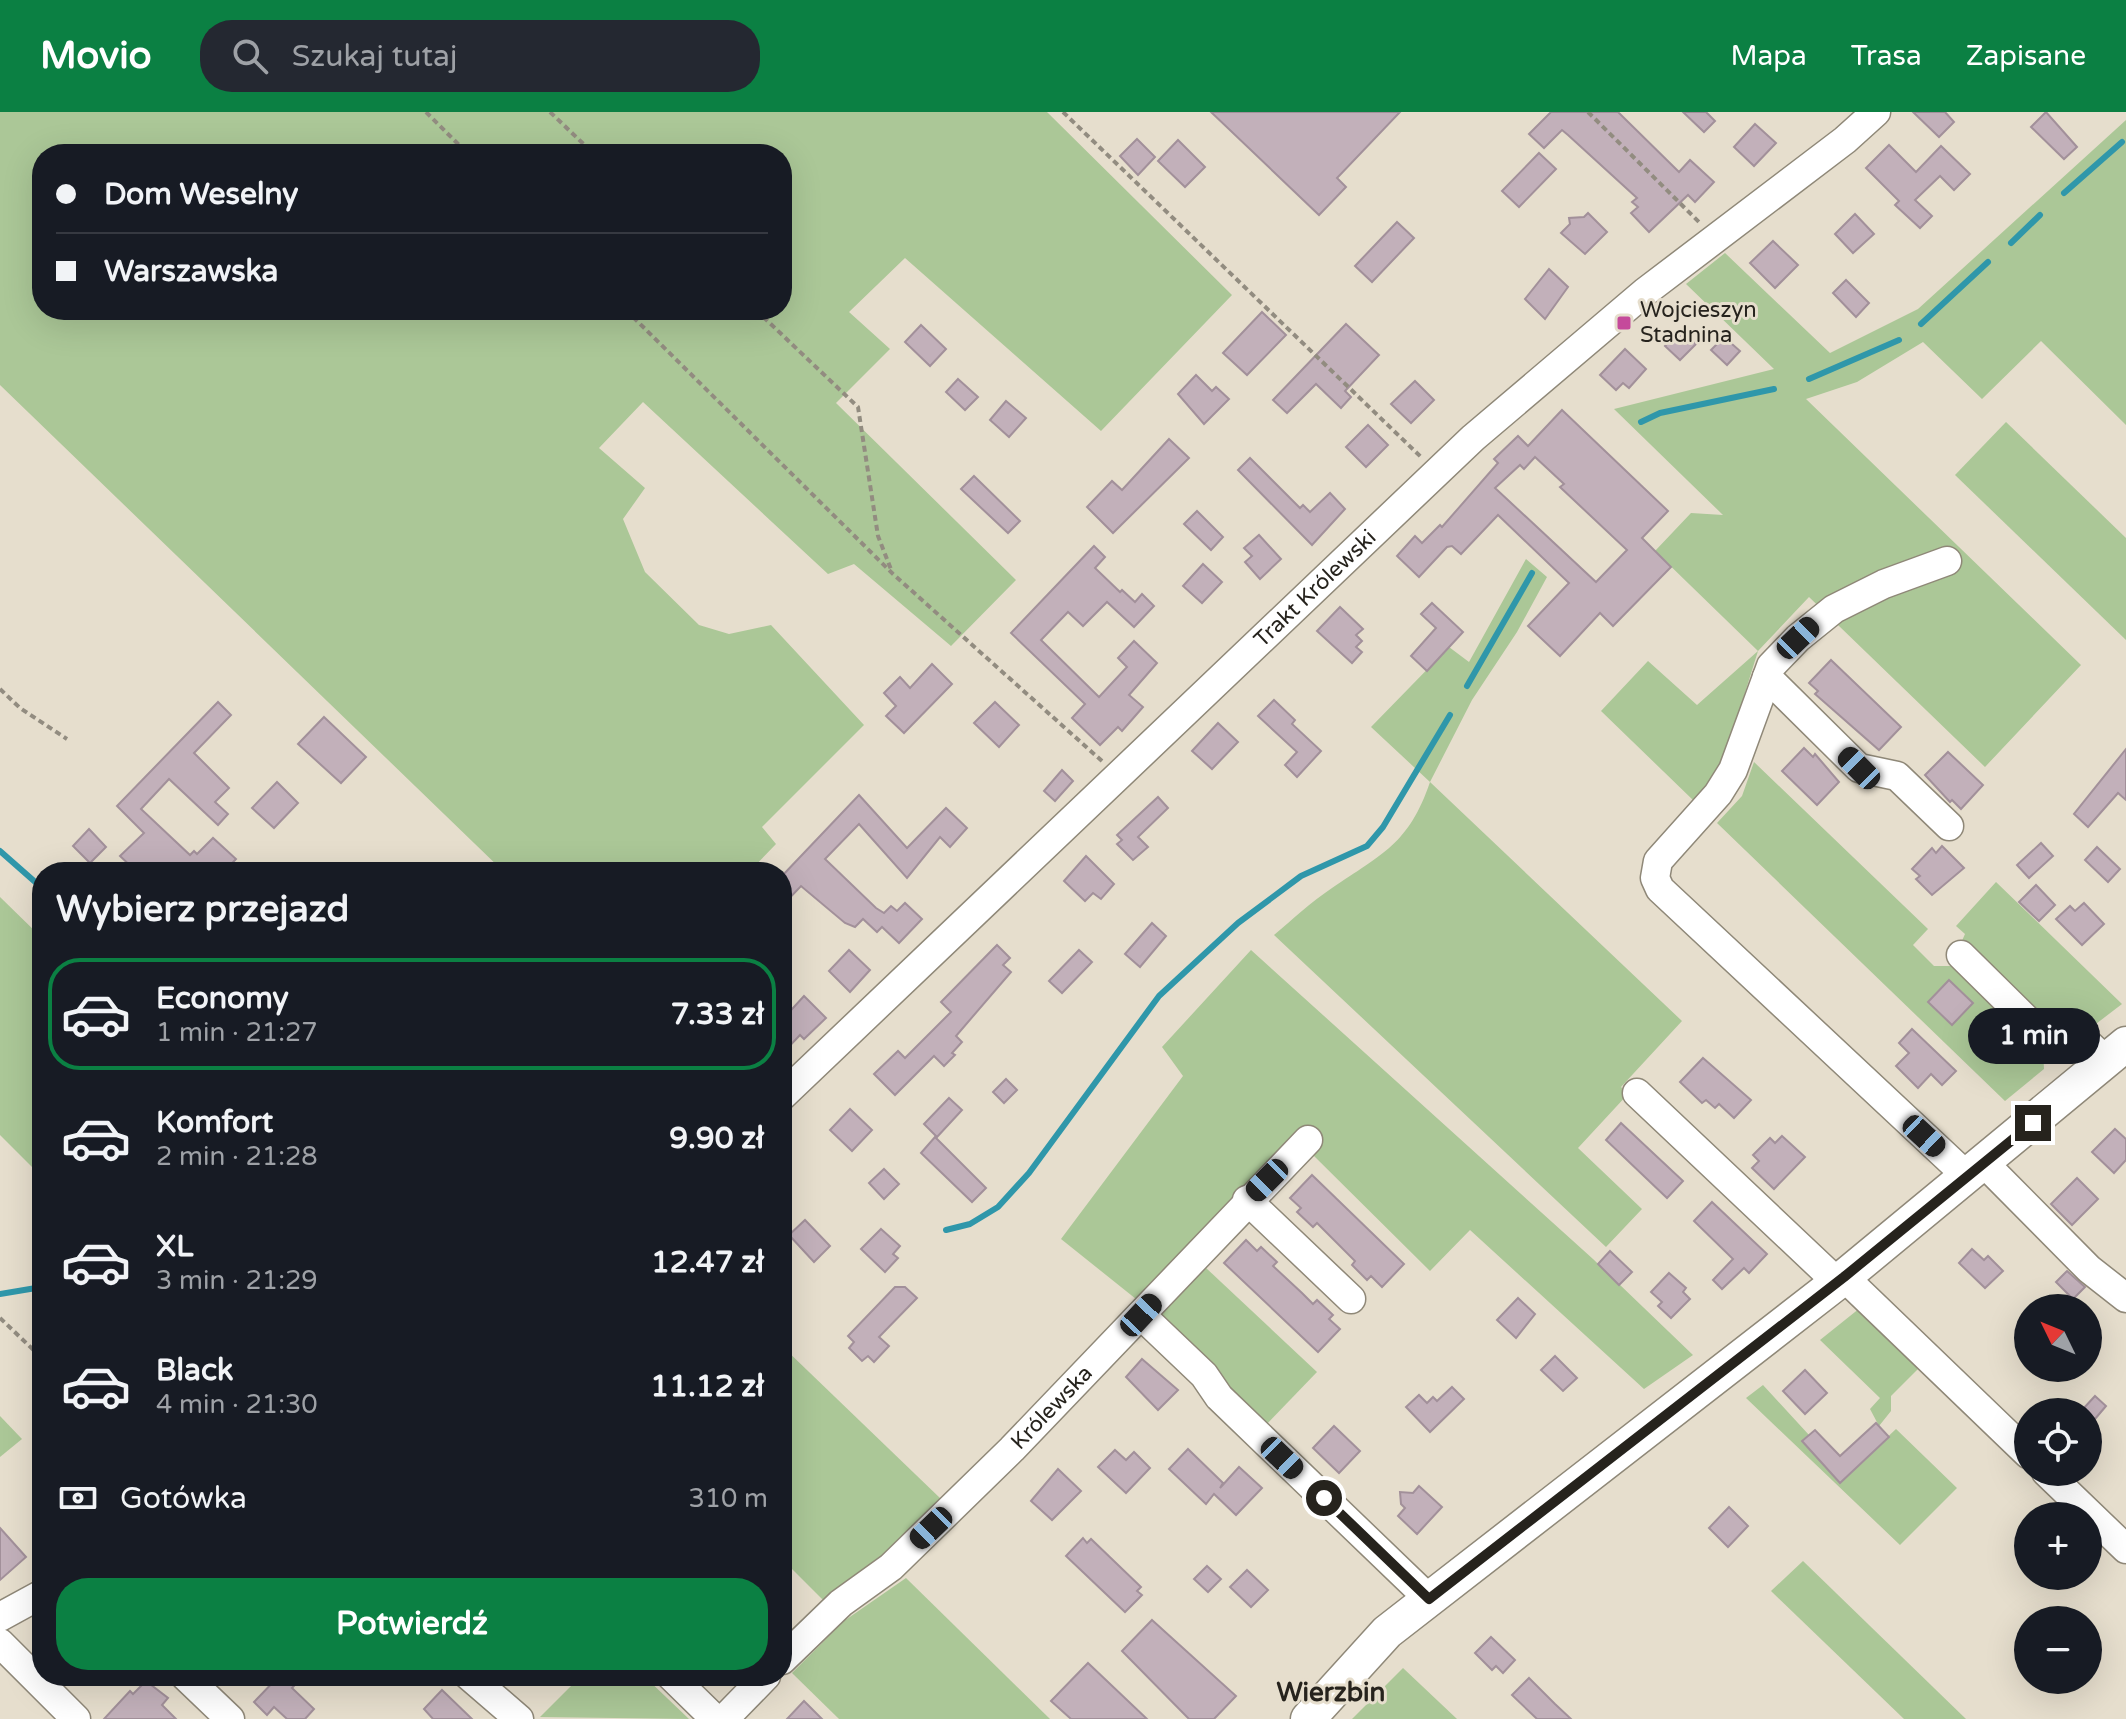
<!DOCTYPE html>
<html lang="pl">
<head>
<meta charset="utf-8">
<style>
  :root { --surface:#171b24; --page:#242831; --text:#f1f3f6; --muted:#9ea1a6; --line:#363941; --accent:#0b8043 }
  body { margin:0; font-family:"Varela Round",sans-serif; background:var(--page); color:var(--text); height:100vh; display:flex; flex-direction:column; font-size:30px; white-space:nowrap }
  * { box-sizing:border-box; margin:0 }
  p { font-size:26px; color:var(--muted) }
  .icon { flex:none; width:44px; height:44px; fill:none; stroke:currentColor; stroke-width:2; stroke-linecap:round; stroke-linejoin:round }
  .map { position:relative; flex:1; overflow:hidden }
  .panel { position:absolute; left:32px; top:750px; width:760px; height:824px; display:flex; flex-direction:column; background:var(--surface); border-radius:32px; box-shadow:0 8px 32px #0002 }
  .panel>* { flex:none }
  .guide { position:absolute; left:32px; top:32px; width:760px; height:176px; border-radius:32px; box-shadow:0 8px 32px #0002; display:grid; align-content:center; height:176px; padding:0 24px; background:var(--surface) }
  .needle { width:52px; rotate:313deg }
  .tools { position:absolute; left:2014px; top:1182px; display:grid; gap:16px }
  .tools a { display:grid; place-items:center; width:88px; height:88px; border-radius:50%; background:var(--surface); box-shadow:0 8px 32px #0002; font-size:40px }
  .end { position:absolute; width:36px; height:36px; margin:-18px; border:10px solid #26231d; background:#fff; box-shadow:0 0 0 4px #fff }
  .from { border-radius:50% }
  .bubble { position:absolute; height:56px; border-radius:28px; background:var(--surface); box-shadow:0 8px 32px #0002; font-size:26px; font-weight:700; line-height:56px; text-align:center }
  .car { position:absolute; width:24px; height:48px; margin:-24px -12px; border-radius:10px; box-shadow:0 0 6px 2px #0007; background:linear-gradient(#222 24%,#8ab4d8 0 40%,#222 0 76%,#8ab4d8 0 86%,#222 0) }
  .guide b { display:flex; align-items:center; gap:28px; height:76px; font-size:30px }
  .guide b+b { border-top:2px solid var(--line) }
  .guide i { width:20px; height:20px; background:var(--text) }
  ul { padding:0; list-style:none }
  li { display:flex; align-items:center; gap:24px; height:112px; margin:0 16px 12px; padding:0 8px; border:4px solid transparent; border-radius:32px }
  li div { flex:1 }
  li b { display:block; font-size:30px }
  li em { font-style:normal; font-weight:700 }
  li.selected { border-color:var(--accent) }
  li>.icon { width:72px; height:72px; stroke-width:1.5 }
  h2 { padding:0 24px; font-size:36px; line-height:96px }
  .pay { display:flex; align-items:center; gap:20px; height:88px; padding:0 24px; font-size:30px }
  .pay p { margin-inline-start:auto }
  .primary-button { display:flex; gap:16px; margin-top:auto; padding:16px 24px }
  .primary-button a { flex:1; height:92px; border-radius:32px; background:var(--accent); color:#fff; font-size:32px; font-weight:700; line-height:92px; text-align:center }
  header { display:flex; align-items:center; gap:48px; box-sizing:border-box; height:112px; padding:0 40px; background:var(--accent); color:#fff }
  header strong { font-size:38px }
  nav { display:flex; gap:44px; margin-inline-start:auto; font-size:28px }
  .search { width:560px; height:72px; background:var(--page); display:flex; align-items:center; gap:20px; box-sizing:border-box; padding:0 28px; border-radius:32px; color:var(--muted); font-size:30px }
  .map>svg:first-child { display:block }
</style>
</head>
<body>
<header>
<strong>Movio</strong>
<div class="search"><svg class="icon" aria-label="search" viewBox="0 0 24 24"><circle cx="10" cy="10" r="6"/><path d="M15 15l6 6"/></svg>Szukaj tutaj</div>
<nav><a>Mapa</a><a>Trasa</a><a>Zapisane</a></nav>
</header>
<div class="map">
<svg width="2126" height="1607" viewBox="0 0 2126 1607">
  <rect width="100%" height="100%" fill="#e6decd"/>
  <g fill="#abc797" fill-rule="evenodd">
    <path d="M0,0H1047L1232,183L1101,319L905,146L849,200L890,237L836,291L1016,468L951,534L854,452L828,462L643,290L599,336L645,376L623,407L645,460L699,513L729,522L771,513L864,613L762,715L776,732L749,760H504L0,273ZM42,42H782V198H42Z"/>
    <polygon points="2126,8 2126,313 2041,229 1982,287 1923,230 1857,270 1806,287 2081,553 1985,655 1809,485 1758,539 1720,661 1694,689 1601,599 1648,549 1697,593 1758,539 1655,439 1691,401 1723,403 1614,297 1774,257 1686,172 1725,141 1830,241 1918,197"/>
    <polygon points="2006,310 2126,426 2126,528 1955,363"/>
    <path d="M1526,447L1547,465L1517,520L1472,588L1430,670L1682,909L1621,975L1628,982L1578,1036L1642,1097L1606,1135L1274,823C1293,807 1311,790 1332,776C1382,742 1409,732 1430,670L1371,615L1449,535L1469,550Z"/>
    <polygon points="1754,650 1928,817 1913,833 1934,854 1956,854 2043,937 2044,957 2005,989 1717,711 1742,684"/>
    <polygon points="1996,770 2122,892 2088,918 2058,917 1961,831 1965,822 1956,814"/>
    <polygon points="0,785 42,826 42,997 37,1003 42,1009 42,1065 0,1023"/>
    <polygon points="1251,838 1593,1147 1693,1243 1644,1277 1470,1118 1430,1159 1313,1043 1174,1152 1136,1187 1061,1127 1183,964 1162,935"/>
    <polygon points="1205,1155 1317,1260 1262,1317 1158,1206"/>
    <polygon points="1860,1196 1918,1257 1891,1284 1891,1299 1879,1314 1870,1297 1880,1286 1820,1228"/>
    <polygon points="782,1234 941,1387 883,1448 824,1489 782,1447"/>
    <polygon points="1763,1273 1809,1323 1802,1330 1840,1370 1896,1317 1957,1376 1900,1433 1746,1286"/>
    <polygon points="0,1304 22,1327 0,1345"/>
    <polygon points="1803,1449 1966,1607 1904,1607 1771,1479"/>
    <polygon points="906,1466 1050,1607 839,1607 792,1561 844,1509"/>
    <polygon points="1403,1556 1457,1607 1352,1607"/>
    <polygon points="581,1564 644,1564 689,1607 540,1605"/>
  </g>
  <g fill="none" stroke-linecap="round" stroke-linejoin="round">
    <g stroke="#2f97aa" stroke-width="6">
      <polyline points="2064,81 2122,30"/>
      <polyline points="2011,131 2040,103"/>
      <polyline points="1921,212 1988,150"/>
      <polyline points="1809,267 1899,228"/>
      <polyline points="1641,310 1660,301 1774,277"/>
      <polyline points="1467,574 1532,461"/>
      <polyline points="0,739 42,776"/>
      <polyline points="946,1118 970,1112 998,1095 1029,1061 1159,884 1238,811 1301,764 1367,734 1383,715 1450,603"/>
      <polyline points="0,1182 36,1176"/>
    </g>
  </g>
  <g fill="#c2b0ba" stroke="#a2909a" stroke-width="2" fill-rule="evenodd">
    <polygon points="1211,0 1400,0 1337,66 1346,75 1319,103"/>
    <polygon points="1551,0 1618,0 1679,60 1690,48 1714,70 1695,90 1688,83 1649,120 1631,101 1638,95 1632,90 1637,86 1568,23 1562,18 1544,36 1529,22"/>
    <polygon points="1683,0 1706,0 1715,9 1704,20"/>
    <polygon points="1913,0 1945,0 1954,10 1939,25"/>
    <polygon points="2046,0 2077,35 2064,47 2031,15"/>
    <polygon points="1755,12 1776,31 1754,54 1734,35"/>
    <polygon points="1137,27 1155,45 1138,63 1120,44"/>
    <polygon points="1178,28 1205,55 1185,75 1158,49"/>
    <polygon points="1889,33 1916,60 1941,34 1970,62 1954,78 1940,64 1915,88 1932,104 1920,116 1895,93 1899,89 1866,56"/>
    <polygon points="1539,41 1556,57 1519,95 1502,79"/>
    <polygon points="1588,101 1607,120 1585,142 1561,121 1570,112 1569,106 1584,105"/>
    <polygon points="1855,102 1874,122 1853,141 1835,122"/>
    <polygon points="1397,110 1414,126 1372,170 1355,154"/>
    <polygon points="1773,129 1798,153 1775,176 1750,151"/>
    <polygon points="1549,157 1568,175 1545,207 1525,187"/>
    <polygon points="1846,168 1869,191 1856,205 1833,181"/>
    <polygon points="1262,200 1286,223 1247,263 1223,241"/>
    <polygon points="1346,212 1379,243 1345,279 1351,285 1341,296 1316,272 1287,301 1273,288"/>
    <polygon points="921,213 946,237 930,254 905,230"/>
    <polygon points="1681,217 1696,232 1680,248 1665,234"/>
    <polygon points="1724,225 1740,239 1727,253 1711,238"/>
    <polygon points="1625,237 1646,257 1629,276 1623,271 1616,278 1600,263"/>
    <polygon points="1196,263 1212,279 1216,275 1229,287 1204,312 1178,282"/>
    <polygon points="958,267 978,285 965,298 946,280"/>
    <polygon points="1415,269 1434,288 1411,311 1391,292"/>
    <polygon points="1006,289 1026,306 1009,325 990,308"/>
    <path d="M1562,298L1668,399L1642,426L1671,455L1613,514L1600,501L1560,544L1528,514L1569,471L1498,403L1461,442L1452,434L1447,435L1419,465L1397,444L1415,424L1422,431L1440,413L1442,415L1498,351L1494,347L1518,324L1528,334ZM1535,345L1564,372L1560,375L1627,438L1596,470L1495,376L1520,353L1524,357Z"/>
    <polygon points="1368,313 1388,333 1366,355 1346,335"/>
    <polygon points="1169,327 1189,346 1113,421 1087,395 1112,369 1122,378"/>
    <polygon points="1250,346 1300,396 1303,393 1310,400 1330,381 1345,397 1312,433 1238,358"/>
    <polygon points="974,364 1020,409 1008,421 961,377"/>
    <polygon points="1197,399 1223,425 1211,438 1184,412"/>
    <polygon points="1259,423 1281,447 1260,467 1245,450 1252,444 1244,436"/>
    <polygon points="1094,434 1105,445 1095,456 1120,480 1122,478 1135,490 1142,482 1154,494 1134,515 1107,490 1083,514 1068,500 1041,528 1099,585 1127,555 1118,546 1134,529 1157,551 1129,583 1143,595 1122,619 1118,615 1100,633 1072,606 1085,592 1011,521"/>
    <polygon points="1203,452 1222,470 1202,491 1183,474"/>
    <polygon points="1432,491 1463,520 1427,559 1411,544 1436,516 1421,502"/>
    <polygon points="1340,495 1363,517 1356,523 1362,529 1356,535 1362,540 1352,551 1317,519"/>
    <polygon points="1831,548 1901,615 1879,638 1815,582 1818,579 1809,571"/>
    <polygon points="932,552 952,572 904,621 886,604 896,594 884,581 900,565 910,576"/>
    <polygon points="1274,588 1295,608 1292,612 1321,639 1297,665 1285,653 1297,640 1258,604"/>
    <polygon points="218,590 231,603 194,641 229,676 215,690 228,702 218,713 169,667 141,697 190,743 194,739 197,742 213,726 236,747 224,760 137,760 120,744 144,721 117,694"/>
    <polygon points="995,590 1019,613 999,635 974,611"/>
    <polygon points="324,605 366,645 341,671 298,632"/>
    <polygon points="1218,611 1238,630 1212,657 1192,639"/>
    <polygon points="1804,636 1813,645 1815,642 1839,670 1817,693 1782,659"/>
    <polygon points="2126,637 2126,688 2118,681 2088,715 2074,702"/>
    <polygon points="1948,640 1983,673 1961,697 1952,688 1950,690 1925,663"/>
    <polygon points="1062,658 1073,669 1055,689 1044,679"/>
    <polygon points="277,670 298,691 274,716 252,696"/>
    <polygon points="859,683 907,736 946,696 967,716 950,735 940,725 907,766 859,712 825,747 876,796 884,801 891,794 897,799 905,791 922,807 899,831 882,815 877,820 863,807 855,815 845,811 801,774 782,794 782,764"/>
    <polygon points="1158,685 1168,696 1138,725 1148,735 1133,748 1117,732 1122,728 1117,723"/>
    <polygon points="89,717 106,735 90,751 73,734"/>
    <polygon points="2041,731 2053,744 2029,766 2017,753"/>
    <polygon points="1942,734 1964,756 1932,783 1916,767 1920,764 1912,757 1932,736 1936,741"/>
    <polygon points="2097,735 2120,757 2108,770 2085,748"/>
    <polygon points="1086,744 1114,772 1101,787 1093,781 1085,789 1064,769"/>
    <polygon points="2036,773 2055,793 2039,809 2019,790"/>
    <polygon points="2084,791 2104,812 2082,833 2056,807 2070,794 2075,799"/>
    <polygon points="1152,811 1166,824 1140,855 1125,842"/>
    <polygon points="997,833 1010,846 1003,853 1011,860 956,924 962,930 952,941 955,943 944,954 934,944 895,983 874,962 898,939 905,946 951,900 941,890"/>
    <polygon points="849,838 870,858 850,880 829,859"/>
    <polygon points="1079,838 1092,850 1062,881 1049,869"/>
    <polygon points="1949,868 1973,891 1952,913 1928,890"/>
    <polygon points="804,884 826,906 804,927 800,923 782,942 782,908"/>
    <polygon points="1912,917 1956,959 1942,973 1931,962 1918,976 1896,954 1909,941 1899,931"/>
    <polygon points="1703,946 1751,988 1734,1006 1719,992 1715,996 1706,988 1702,991 1680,970"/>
    <polygon points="1006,967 1017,978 1004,991 993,980"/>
    <polygon points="949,986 962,998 937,1025 924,1012"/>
    <polygon points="850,997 872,1018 852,1039 830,1018"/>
    <polygon points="1621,1011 1683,1069 1667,1086 1606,1028"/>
    <polygon points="2115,1017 2126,1027 2126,1048 2114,1061 2092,1040"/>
    <polygon points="1782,1024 1805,1045 1774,1077 1752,1056 1759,1049 1753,1043 1770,1026 1775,1031"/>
    <polygon points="935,1025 986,1076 972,1090 921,1041"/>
    <polygon points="884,1057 899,1072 884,1087 869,1071"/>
    <polygon points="1312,1063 1404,1152 1382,1175 1371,1164 1367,1168 1352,1153 1355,1149 1317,1111 1313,1115 1297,1100 1301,1096 1290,1086"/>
    <polygon points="2077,1066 2098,1087 2072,1113 2051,1092"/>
    <polygon points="1712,1090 1767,1142 1749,1161 1744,1156 1722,1177 1713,1168 1733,1147 1694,1109"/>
    <polygon points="805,1108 830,1134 814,1150 789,1123"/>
    <polygon points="881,1117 900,1134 893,1142 898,1146 885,1160 861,1137"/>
    <polygon points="1246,1128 1257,1139 1261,1135 1277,1150 1273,1154 1302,1181 1313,1192 1317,1188 1333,1203 1329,1207 1340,1217 1318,1240 1224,1151"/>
    <polygon points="1972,1137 1984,1148 1988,1144 2003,1159 1985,1176 1959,1151"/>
    <polygon points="1610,1139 1632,1160 1619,1173 1598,1152"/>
    <polygon points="2067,1159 2085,1175 2073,1187 2056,1170"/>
    <polygon points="1669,1161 1686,1176 1683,1180 1690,1187 1671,1206 1658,1194 1662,1190 1651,1180"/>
    <polygon points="895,1175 905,1175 917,1186 879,1225 889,1234 874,1250 868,1244 862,1249 849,1236 854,1230 848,1224"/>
    <polygon points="1518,1186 1535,1202 1516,1226 1497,1208"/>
    <polygon points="1555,1244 1577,1266 1563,1279 1541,1258"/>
    <polygon points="1142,1247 1178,1278 1158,1298 1126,1265"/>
    <polygon points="1805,1258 1827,1281 1805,1302 1783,1279"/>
    <polygon points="1452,1275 1464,1287 1430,1320 1406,1295 1419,1283 1427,1291 1433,1285 1437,1289"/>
    <polygon points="2095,1284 2106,1294 2095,1307 2083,1297"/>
    <polygon points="1876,1311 1889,1325 1840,1371 1802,1329 1815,1318 1840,1344"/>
    <polygon points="1334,1314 1360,1339 1339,1361 1313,1336"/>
    <polygon points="1188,1337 1223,1371 1220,1376 1239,1355 1262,1376 1236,1403 1214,1382 1206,1392 1169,1357"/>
    <polygon points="1115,1338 1126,1348 1134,1340 1150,1356 1126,1381 1098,1355"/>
    <polygon points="1058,1357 1081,1379 1052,1408 1031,1389"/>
    <polygon points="1419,1374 1442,1395 1417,1422 1398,1404 1405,1396 1401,1392 1400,1380 1413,1381"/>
    <polygon points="1729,1395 1748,1414 1728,1435 1709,1416"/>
    <polygon points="0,1416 26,1445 0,1468"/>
    <polygon points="1083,1426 1087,1431 1091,1427 1141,1475 1137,1479 1142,1483 1125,1500 1066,1444"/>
    <polygon points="1207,1454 1221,1467 1208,1480 1194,1467"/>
    <polygon points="1247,1458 1268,1478 1251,1495 1230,1475"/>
    <polygon points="1152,1508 1236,1584 1214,1607 1189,1607 1122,1539"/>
    <polygon points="1491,1525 1515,1548 1503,1561 1496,1554 1492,1558 1475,1541"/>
    <polygon points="1088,1551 1147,1607 1071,1607 1051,1589"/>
    <polygon points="279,1564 303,1564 292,1576 314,1597 305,1607 287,1607 274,1595 267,1603 254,1590"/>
    <polygon points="1529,1566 1555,1592 1571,1607 1537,1607 1512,1583"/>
    <polygon points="146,1569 168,1586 162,1593 176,1607 104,1607 130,1579 133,1582"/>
    <polygon points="442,1578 472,1607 433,1607 424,1597"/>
    <polygon points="804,1589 822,1607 787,1607"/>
  </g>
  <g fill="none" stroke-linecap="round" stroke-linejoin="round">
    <defs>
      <g id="minor">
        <polyline points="1947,449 1884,472 1834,497 1798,526 1771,554 1733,658 1718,682 1658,749 1655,766 1660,777 1968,1065"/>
        <polyline points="1767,565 1859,656 1897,664 1949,714"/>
        <path d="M1961,843L2034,915L2056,926C2081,919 2090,933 2106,950"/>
        <polyline points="1637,981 1837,1170"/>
        <path id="s1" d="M782,984L1473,326L1645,180L1845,28L1876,0"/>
        <polyline points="1985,1052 2089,1157 2126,1186"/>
        <polyline points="1247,1088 1351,1187"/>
        <polyline points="1844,1165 2028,1342"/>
        <polyline points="1141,1203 1204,1263 1219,1285 1429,1487"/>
        <polyline points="2046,1360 2126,1437"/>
        <polyline points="0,1505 42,1482"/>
        <polyline points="0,1531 76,1607"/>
        <path id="s2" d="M782,1548L841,1491L891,1455L1012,1337L1308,1028"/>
        <polyline points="185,1564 230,1607"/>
        <polyline points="469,1564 519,1607"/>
        <polyline points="671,1564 715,1607"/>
        <polyline points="724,1607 766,1564"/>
      </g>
      <polyline id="major" points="1308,1607 1387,1520 1844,1165 2126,932"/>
    </defs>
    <use href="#minor" stroke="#8f8878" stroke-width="31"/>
    <use href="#major" stroke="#8f8878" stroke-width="37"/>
    <g stroke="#928c80" stroke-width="4" stroke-dasharray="6 4" stroke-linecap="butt">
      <polyline points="426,0 468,42"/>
      <polyline points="550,0 594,42"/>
      <polyline points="1063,0 1421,345"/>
      <polyline points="1588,0 1700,111"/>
      <polyline points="626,198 893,462 1103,650"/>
      <polyline points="756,198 858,295 878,424 892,460"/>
      <polyline points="0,577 20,596 67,627"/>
      <polyline points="0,1206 42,1246"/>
    </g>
    <use href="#minor" stroke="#fff" stroke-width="28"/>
    <use href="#major" stroke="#fff" stroke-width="34"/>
  </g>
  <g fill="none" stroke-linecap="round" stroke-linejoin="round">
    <polyline stroke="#26231d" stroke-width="10" points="1324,1386 1429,1487 1844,1165 2033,1011"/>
  </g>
  <rect fill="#c54a9b" stroke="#e6decd" stroke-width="3" x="1616" y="203" width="16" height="16" rx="4"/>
  <g text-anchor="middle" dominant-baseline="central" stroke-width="6" stroke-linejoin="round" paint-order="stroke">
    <g font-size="22" fill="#26231d" stroke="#e6decd" text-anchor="start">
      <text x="1640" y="198">Wojcieszyn<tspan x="1640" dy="25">Stadnina</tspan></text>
    </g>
    <g font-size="22" fill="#26231d" stroke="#e6decd">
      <text stroke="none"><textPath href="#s1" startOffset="736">Trakt Królewski</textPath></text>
      <text stroke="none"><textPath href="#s2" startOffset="370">Królewska</textPath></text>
    </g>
    <g font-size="26" font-weight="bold" fill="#26231d" stroke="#e6decd">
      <text x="1331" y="1580">Wierzbin</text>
    </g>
  </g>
</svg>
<div class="tools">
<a><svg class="needle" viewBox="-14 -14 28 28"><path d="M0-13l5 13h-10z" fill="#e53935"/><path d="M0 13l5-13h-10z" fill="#9ea1a6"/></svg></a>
<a><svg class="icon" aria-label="locate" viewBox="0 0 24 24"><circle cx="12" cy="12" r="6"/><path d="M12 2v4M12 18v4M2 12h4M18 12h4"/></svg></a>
<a>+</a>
<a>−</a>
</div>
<i class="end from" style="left:1324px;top:1386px"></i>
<i class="end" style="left:2033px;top:1011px"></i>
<div class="bubble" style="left:1968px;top:896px;width:132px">1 min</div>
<i class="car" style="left:1798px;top:526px;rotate:46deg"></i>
<i class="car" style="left:1859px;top:656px;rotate:315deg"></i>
<i class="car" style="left:1924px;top:1024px;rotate:133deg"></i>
<i class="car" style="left:1267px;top:1068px;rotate:225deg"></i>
<i class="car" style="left:1141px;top:1203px;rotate:43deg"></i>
<i class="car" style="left:1282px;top:1346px;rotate:134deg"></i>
<i class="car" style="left:931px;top:1416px;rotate:226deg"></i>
<div class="guide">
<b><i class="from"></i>Dom Weselny</b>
<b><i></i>Warszawska</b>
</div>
<section class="panel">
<h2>Wybierz przejazd</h2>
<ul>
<li class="selected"><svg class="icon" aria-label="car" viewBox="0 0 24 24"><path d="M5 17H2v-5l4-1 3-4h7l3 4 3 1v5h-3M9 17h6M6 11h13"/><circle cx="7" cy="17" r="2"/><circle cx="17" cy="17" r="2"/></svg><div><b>Economy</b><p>1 min · 21:27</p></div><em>7.33 zł</em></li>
<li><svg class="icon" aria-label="car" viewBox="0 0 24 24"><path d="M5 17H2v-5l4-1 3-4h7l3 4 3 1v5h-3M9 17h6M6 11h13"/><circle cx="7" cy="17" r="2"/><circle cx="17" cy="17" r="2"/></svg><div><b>Komfort</b><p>2 min · 21:28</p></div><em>9.90 zł</em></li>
<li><svg class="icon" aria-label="car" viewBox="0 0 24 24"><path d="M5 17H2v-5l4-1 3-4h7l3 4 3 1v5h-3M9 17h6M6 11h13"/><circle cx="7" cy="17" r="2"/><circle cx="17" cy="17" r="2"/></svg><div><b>XL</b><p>3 min · 21:29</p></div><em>12.47 zł</em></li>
<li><svg class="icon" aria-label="car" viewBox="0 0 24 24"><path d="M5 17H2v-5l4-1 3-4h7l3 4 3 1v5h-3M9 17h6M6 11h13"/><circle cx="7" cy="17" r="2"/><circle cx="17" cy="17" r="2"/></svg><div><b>Black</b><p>4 min · 21:30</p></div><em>11.12 zł</em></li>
</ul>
<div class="pay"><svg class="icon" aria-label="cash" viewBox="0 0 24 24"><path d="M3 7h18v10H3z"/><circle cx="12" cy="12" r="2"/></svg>Gotówka<p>310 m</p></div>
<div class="primary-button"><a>Potwierdź</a></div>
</section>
</div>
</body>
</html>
